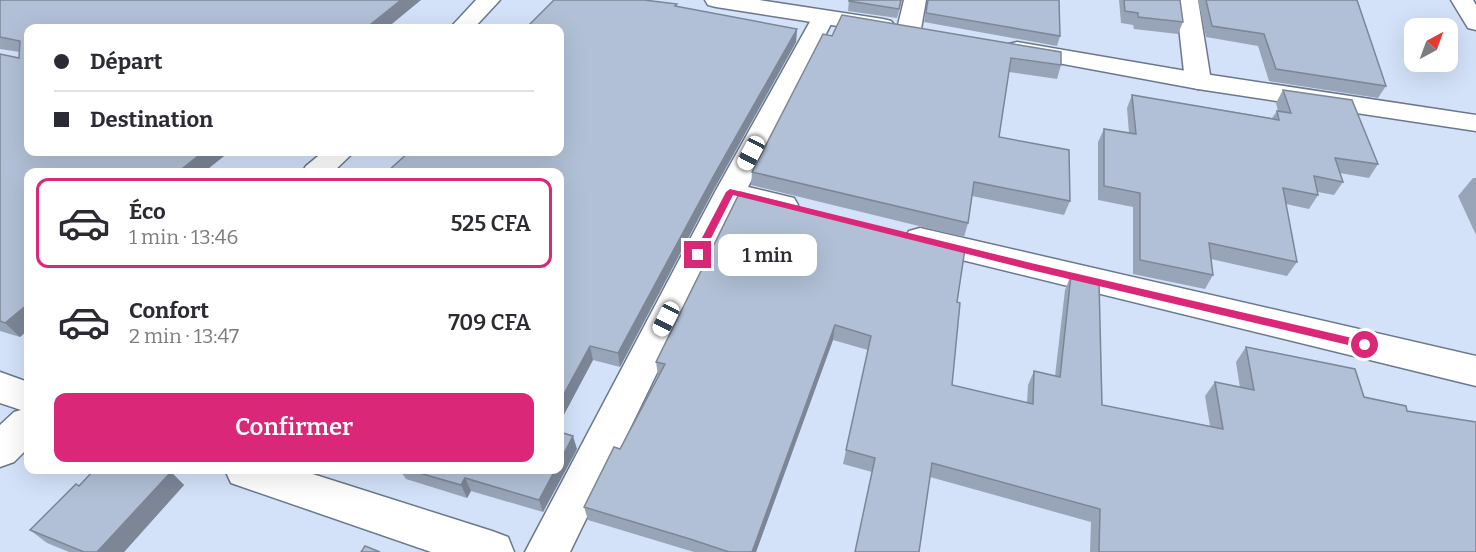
<!DOCTYPE html>
<html lang="fr">
<head>
<meta charset="utf-8">
<style>
  :root { --surface:#fff; --page:#f2f2f3; --text:#2b2b33; --muted:#7c7c81; --line:#e1e1e2; --accent:#db2777 }
  body { margin:0; font-family:Bitter,serif; background:var(--page); color:var(--text); height:100vh; display:flex; flex-direction:column; font-size:22px; white-space:nowrap }
  * { box-sizing:border-box; margin:0 }
  p { font-size:20px; color:var(--muted) }
  .icon { flex:none; width:33px; height:33px; fill:none; stroke:currentColor; stroke-width:2; stroke-linecap:round; stroke-linejoin:round }
  .map { position:relative; flex:1; overflow:hidden }
  .sheet { position:absolute; left:24px; top:168px; width:540px; height:306px; display:flex; flex-direction:column; background:var(--surface); border-radius:12px; box-shadow:0 6px 24px #0002 }
  .sheet>* { flex:none }
  .guide { position:absolute; left:24px; top:24px; width:540px; height:132px; border-radius:12px; box-shadow:0 6px 24px #0002; display:grid; align-content:center; height:132px; padding:0 30px; background:var(--surface) }
  .needle { width:39px; rotate:41deg }
  .buttons { position:absolute; left:1404px; top:18px; display:grid; gap:12px }
  .buttons a { display:grid; place-items:center; width:54px; height:54px; border-radius:12px; background:var(--surface); box-shadow:0 6px 24px #0002; font-size:30px }
  .end { position:absolute; width:27px; height:27px; margin:-14px; border:8px solid #db2777; background:#fff; box-shadow:0 0 0 3px #fff }
  .from { border-radius:50% }
  .bubble { position:absolute; height:42px; border-radius:12px; background:var(--surface); box-shadow:0 6px 24px #0002; font-size:20px; font-weight:600; line-height:42px; text-align:center }
  .car { position:absolute; width:18px; height:36px; margin:-18px -9px; border-radius:8px; box-shadow:0 0 4px 2px #0007; background:linear-gradient(#fff 24%,#345 0 40%,#fff 0 76%,#345 0 86%,#fff 0) }
  .guide b { display:flex; align-items:center; gap:21px; height:57px; font-size:22px }
  .guide b+b { border-top:2px solid var(--line) }
  .guide i { width:15px; height:15px; background:var(--text) }
  ul { padding:10px 0 0; list-style:none }
  li { display:flex; align-items:center; gap:18px; height:90px; margin:0 12px 9px; padding:0 18px; border:3px solid transparent; border-radius:12px }
  li div { flex:1 }
  li b { display:block; font-size:22px }
  li em { font-style:normal; font-weight:600 }
  li.on { border-color:var(--accent) }
  li>.icon { width:54px; height:54px; stroke-width:1.5 }
  .primary-button { display:flex; gap:12px; margin-top:auto; padding:12px 30px }
  .primary-button a { flex:1; height:69px; border-radius:12px; background:var(--accent); color:#fff; font-size:24px; font-weight:600; line-height:69px; text-align:center }
  .map>svg:first-child { display:block }
</style>
</head>
<body>
<div class="map">
<svg width="1476" height="552" viewBox="0 0 1476 552">
  <rect width="100%" height="100%" fill="#d3e2f9"/>
  <g fill="none" stroke-linecap="round" stroke-linejoin="round">
    <defs>
      <g id="minor">
        <polygon points="476,0 500,0 474,28 450,28"/>
        <polygon points="904,0 926,0 921,29 917,34 909,36 901,34 897,29"/>
        <polygon points="1176,0 1198,0 1211,81 1207,86 1198,89 1189,86 1185,81"/>
        <polygon points="1451,0 1473,0 1476,5 1476,30 1468,28"/>
        <polygon points="823,11 831,13 834,18 748,187 794,198 798,205 794,212 783,215 739,204 570,552 525,552 715,192 812,18 815,13"/>
        <polygon points="323,152 354,152 333,172 302,172 306,166"/>
        <polygon points="920,228 1476,356 1476,386 909,247 904,239 909,231"/>
        <polygon points="0,372 28,382 28,448 14,462 0,467 0,425 14,412 21,410 0,403"/>
        <polygon points="225,470 300,470 492,531 508,537 514,552 431,552 231,483"/>
      </g>
      <g id="tertiary">
        <polygon points="705,0 759,0 883,19 891,21 895,26 891,31 883,33 716,7 708,5"/>
        <polygon points="1017,42 1198,73 1476,115 1476,131 1198,89 1009,54 1005,49 1009,44"/>
      </g>
    </defs>
    <use href="#minor" stroke="#6a788c" stroke-width="3"/>
    <use href="#tertiary" stroke="#6a788c" stroke-width="3"/>
    <use href="#minor" fill="#fff" fill-rule="evenodd"/>
    <use href="#tertiary" fill="#fff" fill-rule="evenodd"/>
  </g>
  <g fill="#98a5b8">
    <polygon points="0,0 421,0 28,152 229,152 204,172 28,172 28,330 20,337 0,331 0,54 19,58 20,52 0,49"/>
    <polygon points="849,0 902,0 897,18 848,11"/>
    <polygon points="928,0 1059,0 1060,36 1057,46 924,22"/>
    <polygon points="1119,0 1180,0 1183,22 1178,34 1134,29 1133,25 1121,23"/>
    <polygon points="1198,0 1357,0 1386,86 1378,98 1269,81 1258,46 1206,37"/>
    <polygon points="677,4 677,7 797,29 796,42 713,191 620,367 593,360 560,422 560,172 406,155 405,152 560,152"/>
    <polygon points="832,36 1061,65 1057,79 1009,72 999,137 1070,201 1064,215 972,196 968,223 964,237 751,185 752,172"/>
    <polygon points="1283,90 1378,164 1369,178 1340,173 1343,182 1334,195 1318,192 1318,195 1309,209 1286,204 1297,262 1287,276 1211,259 1213,275 1205,289 1133,274 1133,207 1098,200 1098,142 1104,129 1129,133 1127,108 1132,95 1272,118 1277,111 1278,111 1276,103"/>
    <polygon points="1473,178 1476,178 1476,235 1458,196"/>
    <polygon points="740,192 957,302 952,385 1027,403 1028,385 1034,371 1055,376 1065,290 1071,275 1102,405 1210,426 1205,396 1215,382 1240,388 1236,362 1246,347 1364,397 1407,411 1476,552 1090,552 1091,522 930,477 872,472 843,464 868,350 833,340 756,552 694,552 588,520 584,507 620,449 658,376 656,362"/>
    <polygon points="577,449 543,512 471,491 467,498 406,479 401,472 394,470 560,470"/>
    <polygon points="171,472 184,485 124,552 69,552 47,543 30,530 79,486"/>
  </g>
  <g fill="#7c8696">
    <polygon points="401,0 421,0 387,28 366,28"/>
    <polygon points="797,29 796,42 713,191 620,367 618,353 713,177"/>
    <polygon points="203,152 229,152 204,172 178,172"/>
    <polygon points="28,304 28,330 20,337 5,323"/>
    <polygon points="835,325 833,340 756,552 752,552"/>
    <polygon points="590,346 593,360 560,422 560,401"/>
    <polygon points="573,436 577,449 543,512 539,500 555,470 560,470 560,461"/>
    <polygon points="171,472 184,485 124,552 97,552"/>
    <polygon points="465,478 471,491 467,498 461,485"/>
  </g>
  <g fill="#b1c0d6" stroke="#7c8696" stroke-width="1.5">
    <polygon points="0,0 401,0 366,28 28,28 28,152 203,152 178,172 28,172 28,304 5,323 0,321 0,54 19,58 20,41 0,37"/>
    <polygon points="554,0 644,0 677,4 675,6 797,29 713,177 618,353 590,346 560,401 560,172 387,172 409,152 560,152 560,28 526,28"/>
    <polygon points="849,0 901,0 899,9 849,1"/>
    <polygon points="928,0 1059,0 1060,36 926,13"/>
    <polygon points="1124,0 1180,0 1183,22 1138,17 1138,13 1125,11"/>
    <polygon points="1206,0 1357,0 1386,86 1276,69 1264,34 1212,26"/>
    <polygon points="842,15 1061,52 1061,65 1011,58 999,137 1069,150 1070,201 974,182 968,223 752,172 823,34 832,36"/>
    <polygon points="1283,90 1352,100 1378,164 1335,158 1343,182 1314,176 1318,195 1283,188 1297,262 1209,243 1213,275 1140,260 1140,193 1104,186 1104,129 1136,134 1132,95 1279,120 1277,111 1291,113"/>
    <polygon points="740,192 965,249 957,302 960,303 952,385 1033,404 1034,371 1060,377 1071,275 1099,282 1102,405 1223,429 1215,382 1254,390 1246,347 1355,369 1364,397 1406,406 1407,411 1476,422 1476,552 1099,552 1100,509 932,463 919,552 855,552 875,458 846,450 871,336 835,325 752,552 729,552 690,539 584,507 614,447 620,449 665,364 656,362"/>
    <polygon points="560,432 573,436 560,461"/>
    <polygon points="94,470 163,470 171,472 97,552 84,552 30,530 76,484 79,486"/>
    <polygon points="409,470 555,470 539,500 465,478 461,485"/>
    <polygon points="365,546 380,552 361,552"/>
  </g>
  <polygon fill="#db2777" points="730,189 1031,263 1365,341 1370,345 1365,349 1031,270 733,195 701,258 694,258 693,255 726,192"/>
</svg>
<div class="buttons">
<a><svg class="needle" viewBox="-14 -14 28 28"><path d="M0-13l5 13h-10z" fill="#e53935"/><path d="M0 13l5-13h-10z" fill="#7c7c81"/></svg></a>
</div>
<i class="end from" style="left:1365px;top:345px"></i>
<i class="end" style="left:698px;top:255px"></i>
<div class="bubble" style="left:718px;top:234px;width:99px">1 min</div>
<i class="car" style="left:751px;top:153px;rotate:208deg"></i>
<i class="car" style="left:666px;top:319px;rotate:207deg"></i>
<div class="guide">
<b><i class="from"></i>Départ</b>
<b><i></i>Destination</b>
</div>
<section class="sheet">
<ul>
<li class="on"><svg class="icon" aria-label="car" viewBox="0 0 24 24"><path d="M5 17H2v-5l4-1 3-4h7l3 4 3 1v5h-3M9 17h6M6 11h13"/><circle cx="7" cy="17" r="2"/><circle cx="17" cy="17" r="2"/></svg><div><b>Éco</b><p>1 min · 13:46</p></div><em>525 CFA</em></li>
<li><svg class="icon" aria-label="car" viewBox="0 0 24 24"><path d="M5 17H2v-5l4-1 3-4h7l3 4 3 1v5h-3M9 17h6M6 11h13"/><circle cx="7" cy="17" r="2"/><circle cx="17" cy="17" r="2"/></svg><div><b>Confort</b><p>2 min · 13:47</p></div><em>709 CFA</em></li>
</ul>
<div class="primary-button"><a>Confirmer</a></div>
</section>
</div>
</body>
</html>
